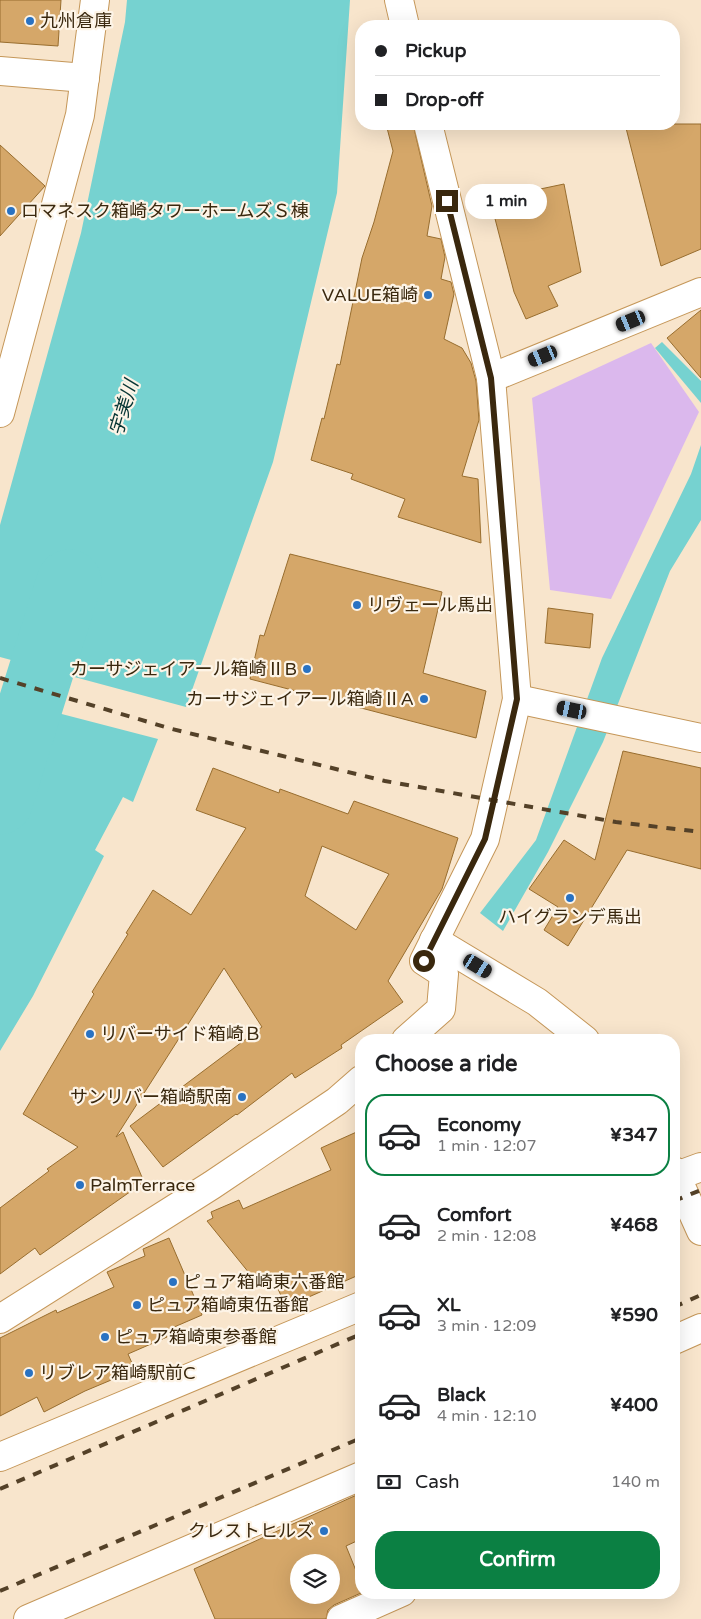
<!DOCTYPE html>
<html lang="en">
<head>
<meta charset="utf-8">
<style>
  :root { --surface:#fff; --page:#f6f6f6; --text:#202124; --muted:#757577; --line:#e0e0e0; --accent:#0b8043 }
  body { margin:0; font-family:"Varela Round","Noto Sans JP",sans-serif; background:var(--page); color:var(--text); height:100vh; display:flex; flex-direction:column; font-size:19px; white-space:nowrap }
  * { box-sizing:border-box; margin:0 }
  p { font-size:16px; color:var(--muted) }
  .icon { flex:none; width:28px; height:28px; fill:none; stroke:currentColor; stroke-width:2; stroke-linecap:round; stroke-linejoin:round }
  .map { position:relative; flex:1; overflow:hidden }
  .details { position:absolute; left:355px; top:1034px; width:325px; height:565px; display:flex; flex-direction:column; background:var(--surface); border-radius:20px; box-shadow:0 5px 20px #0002 }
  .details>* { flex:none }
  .hud { position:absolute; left:355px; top:20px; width:325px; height:110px; border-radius:20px; box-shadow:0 5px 20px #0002; display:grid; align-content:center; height:110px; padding:0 20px; background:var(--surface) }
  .buttons { position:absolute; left:290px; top:1554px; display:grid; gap:10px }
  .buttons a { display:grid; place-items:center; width:50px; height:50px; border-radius:50%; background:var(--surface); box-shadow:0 5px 20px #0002; font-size:25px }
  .end { position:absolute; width:22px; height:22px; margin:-11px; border:6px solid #3a280e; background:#fff; box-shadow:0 0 0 2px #fff }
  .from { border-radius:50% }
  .bubble { position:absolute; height:35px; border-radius:18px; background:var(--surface); box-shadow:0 5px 20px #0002; font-size:16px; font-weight:700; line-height:35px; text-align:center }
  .car { position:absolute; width:15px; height:30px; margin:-15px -8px; border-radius:6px; box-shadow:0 0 4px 1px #0007; background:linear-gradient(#222 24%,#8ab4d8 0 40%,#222 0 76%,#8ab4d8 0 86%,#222 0) }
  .hud b { display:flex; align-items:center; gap:18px; height:48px; font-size:19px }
  .hud b+b { border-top:1px solid var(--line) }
  .hud i { width:12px; height:12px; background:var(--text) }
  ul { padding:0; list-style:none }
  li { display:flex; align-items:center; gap:15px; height:82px; margin:0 10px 8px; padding:0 10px; border:2px solid transparent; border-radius:20px }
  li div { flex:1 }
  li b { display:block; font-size:19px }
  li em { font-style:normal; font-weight:700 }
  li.on { border-color:var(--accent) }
  li>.icon { width:45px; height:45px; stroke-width:1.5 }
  h2 { padding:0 20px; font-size:22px; line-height:60px }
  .pay { display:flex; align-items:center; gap:12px; height:55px; padding:0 20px; font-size:19px }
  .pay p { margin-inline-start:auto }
  .primary-button { display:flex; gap:10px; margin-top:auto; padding:10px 20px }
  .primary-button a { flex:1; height:58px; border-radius:20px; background:var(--accent); color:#fff; font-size:20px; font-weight:700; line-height:58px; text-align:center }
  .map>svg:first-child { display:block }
</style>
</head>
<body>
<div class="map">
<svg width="701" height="1619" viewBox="0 0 701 1619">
  <rect width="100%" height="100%" fill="#f8e5cc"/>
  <polygon fill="#dbb8ed" points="651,343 699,412 611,599 550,590 532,398"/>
  <g fill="#76d2d0">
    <polygon points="127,0 350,0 337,193 273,462 186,707 0,657 0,525 81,233 125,22"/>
    <polygon points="662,342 701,381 701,403 655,348"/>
    <polygon points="701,445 701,520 670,571 603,742 548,852 503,931 480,913 536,840 602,658 691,474"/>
    <polygon points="0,698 158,739 133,802 123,797 95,850 104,856 33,996 0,1051"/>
  </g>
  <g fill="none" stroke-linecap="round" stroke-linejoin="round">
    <polyline stroke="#76d2d0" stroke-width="65" points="0,802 69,582"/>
  </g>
  <g fill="#d5a769" stroke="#986d2e" fill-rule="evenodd">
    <polygon points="0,0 61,0 58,46 0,42"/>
    <polygon points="386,124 413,124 432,206 427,236 441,239 445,257 441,279 451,282 454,294 444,339 462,348 471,363 476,381 479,420 462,476 478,479 481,543 398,517 405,499 351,479 353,474 311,460 322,418 324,419 337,364 340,365 362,258 374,222 393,151"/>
    <polygon points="625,124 701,124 701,249 661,266"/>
    <polygon points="0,145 45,186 0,236"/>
    <polygon points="564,184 581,272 548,286 558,306 526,319 514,292 493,211 497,212 493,199"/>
    <polygon points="701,310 701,378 667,338"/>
    <polygon points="290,554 442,592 423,673 486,691 476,738 250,679 260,635 264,636"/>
    <polygon points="548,608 593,614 590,648 545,643"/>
    <polygon points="623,751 701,768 701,869 627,850 568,946 544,930 558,907 529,889 564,840 595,860"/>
    <path d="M213,768L279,793L280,789L348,814L354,801L458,838L442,889L388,981L403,1002L341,1045L342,1048L295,1078L292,1073L237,1115L236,1114L163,1167L130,1126L262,1027L224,968L116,1137L123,1132L144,1182L40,1255L35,1248L0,1274V1208L49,1171L47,1169L78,1147L23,1114L94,994L92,992L128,934L126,933L153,890L191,915L246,828L196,810ZM322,846L389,874L356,930L305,896Z"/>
    <polygon points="361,1130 361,1274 286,1307 271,1273 254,1279 207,1221 213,1218 211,1212 239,1200 243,1209 331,1170 321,1148"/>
    <polygon points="169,1238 202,1315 165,1331 167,1337 128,1354 135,1370 85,1391 44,1412 37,1397 0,1416 0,1338 56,1310 57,1313 114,1287 107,1272 145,1256 143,1249"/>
    <path d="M361,1493V1539L346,1546L361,1583V1593L334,1605L328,1610L326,1619H215L194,1569ZM299,1562H331V1595H299Z"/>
  </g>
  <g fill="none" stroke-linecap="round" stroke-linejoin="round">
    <defs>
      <g id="minor">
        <polyline points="399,0 405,26"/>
        <polyline points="0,71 85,78"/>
        <polyline points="491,378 701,292"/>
        <polyline points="0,413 80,115 95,0"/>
        <polyline points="517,699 701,738"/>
        <polyline points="406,1040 441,1009 444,974 424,961 485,839 517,699 491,378 428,124"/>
        <polyline points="674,1177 701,1167"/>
        <polyline points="0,1319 212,1185 337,1101 361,1080"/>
        <polyline points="674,1340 701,1328"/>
        <polyline points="0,1457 361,1306"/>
        <polyline points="28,1619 361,1476"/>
        <polyline points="341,1619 402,1592"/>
      </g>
      <g id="tertiary">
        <polyline points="434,940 537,1002 585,1040"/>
        <polyline points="674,1171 701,1231"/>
      </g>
    </defs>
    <use href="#minor" stroke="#c59759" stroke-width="30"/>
    <use href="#tertiary" stroke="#c59759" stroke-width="30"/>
    <use href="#minor" stroke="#fff" stroke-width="28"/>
    <use href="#tertiary" stroke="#fff" stroke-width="28"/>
    <g stroke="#544128" stroke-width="4" stroke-dasharray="9 9" stroke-linecap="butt">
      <polyline points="0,678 172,729 385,781 616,822 701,832"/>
      <polyline points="674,1201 701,1190"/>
      <polyline points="674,1307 701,1295"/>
      <polyline points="0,1489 361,1334"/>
      <polyline points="0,1591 361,1438"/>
    </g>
  </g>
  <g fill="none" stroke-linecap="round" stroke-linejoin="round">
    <polyline stroke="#3a280e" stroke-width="6" points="424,961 485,839 517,699 491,378 447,201"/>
  </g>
  <g fill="#2972c2" stroke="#fdf4e7" stroke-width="2">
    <circle cx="30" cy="21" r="5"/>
    <circle cx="11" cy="211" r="5"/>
    <circle cx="428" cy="295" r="5"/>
    <circle cx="357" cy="605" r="5"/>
    <circle cx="307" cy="669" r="5"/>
    <circle cx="424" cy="699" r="5"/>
    <circle cx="570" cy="898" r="5"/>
    <circle cx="90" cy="1034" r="5"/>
    <circle cx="242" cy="1097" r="5"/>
    <circle cx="80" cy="1185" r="5"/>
    <circle cx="173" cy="1282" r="5"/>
    <circle cx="137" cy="1305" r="5"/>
    <circle cx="105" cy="1337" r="5"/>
    <circle cx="29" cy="1373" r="5"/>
    <circle cx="324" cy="1531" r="5"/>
  </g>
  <g text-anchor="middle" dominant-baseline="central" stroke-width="4.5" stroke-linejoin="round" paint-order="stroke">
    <g font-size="18" fill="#3a280e" stroke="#fdf4e7" text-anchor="start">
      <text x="40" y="21">九州倉庫</text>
      <text x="21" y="211">ロマネスク箱崎タワーホームズＳ棟</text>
      <text x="418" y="295" text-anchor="end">VALUE箱崎</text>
      <text x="367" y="605">リヴェール馬出</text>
      <text x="297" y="669" text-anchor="end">カーサジェイアール箱崎ⅡB</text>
      <text x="414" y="699" text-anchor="end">カーサジェイアール箱崎ⅡA</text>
      <text x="570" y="917" text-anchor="middle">ハイグランデ馬出</text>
      <text x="100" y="1034">リバーサイド箱崎Ｂ</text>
      <text x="232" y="1097" text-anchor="end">サンリバー箱崎駅南</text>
      <text x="90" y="1185">PalmTerrace</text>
      <text x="183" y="1282">ピュア箱崎東六番館</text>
      <text x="147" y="1305">ピュア箱崎東伍番館</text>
      <text x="115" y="1337">ピュア箱崎東参番館</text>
      <text x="39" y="1373">リブレア箱崎駅前C</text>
      <text x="314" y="1531" text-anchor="end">クレストヒルズ</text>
    </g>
    <g font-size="19" font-style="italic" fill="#063534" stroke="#fdf4e7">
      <text transform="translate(124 408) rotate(-73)">宇美川</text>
    </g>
  </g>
</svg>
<div class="buttons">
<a><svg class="icon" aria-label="layers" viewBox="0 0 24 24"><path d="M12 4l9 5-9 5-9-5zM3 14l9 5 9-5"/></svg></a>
</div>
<i class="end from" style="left:424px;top:961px"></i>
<i class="end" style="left:447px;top:201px"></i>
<div class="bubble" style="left:465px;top:184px;width:82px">1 min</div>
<i class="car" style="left:631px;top:321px;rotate:248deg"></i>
<i class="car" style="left:543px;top:356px;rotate:248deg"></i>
<i class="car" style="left:572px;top:710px;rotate:282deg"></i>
<i class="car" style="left:478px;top:966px;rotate:121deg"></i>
<div class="hud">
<b><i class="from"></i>Pickup</b>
<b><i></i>Drop-off</b>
</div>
<section class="details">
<h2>Choose a ride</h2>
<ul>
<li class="on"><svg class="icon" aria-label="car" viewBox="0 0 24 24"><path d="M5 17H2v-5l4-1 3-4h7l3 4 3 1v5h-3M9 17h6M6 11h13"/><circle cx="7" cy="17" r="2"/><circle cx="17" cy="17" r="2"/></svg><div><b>Economy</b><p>1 min · 12:07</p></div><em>¥347</em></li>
<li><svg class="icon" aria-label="car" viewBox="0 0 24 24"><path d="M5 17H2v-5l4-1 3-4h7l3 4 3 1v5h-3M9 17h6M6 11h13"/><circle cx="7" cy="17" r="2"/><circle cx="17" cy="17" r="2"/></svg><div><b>Comfort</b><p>2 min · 12:08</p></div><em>¥468</em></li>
<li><svg class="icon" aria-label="car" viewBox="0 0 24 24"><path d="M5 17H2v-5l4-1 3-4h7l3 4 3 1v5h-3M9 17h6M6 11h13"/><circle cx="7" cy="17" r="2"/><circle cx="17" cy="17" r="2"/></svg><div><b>XL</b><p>3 min · 12:09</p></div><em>¥590</em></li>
<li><svg class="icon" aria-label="car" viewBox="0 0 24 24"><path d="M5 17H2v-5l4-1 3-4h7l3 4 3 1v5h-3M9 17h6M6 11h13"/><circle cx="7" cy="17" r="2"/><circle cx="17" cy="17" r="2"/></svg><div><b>Black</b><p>4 min · 12:10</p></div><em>¥400</em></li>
</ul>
<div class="pay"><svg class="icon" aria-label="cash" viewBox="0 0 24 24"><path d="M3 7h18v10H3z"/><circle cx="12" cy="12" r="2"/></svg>Cash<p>140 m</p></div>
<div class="primary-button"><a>Confirm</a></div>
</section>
</div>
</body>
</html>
